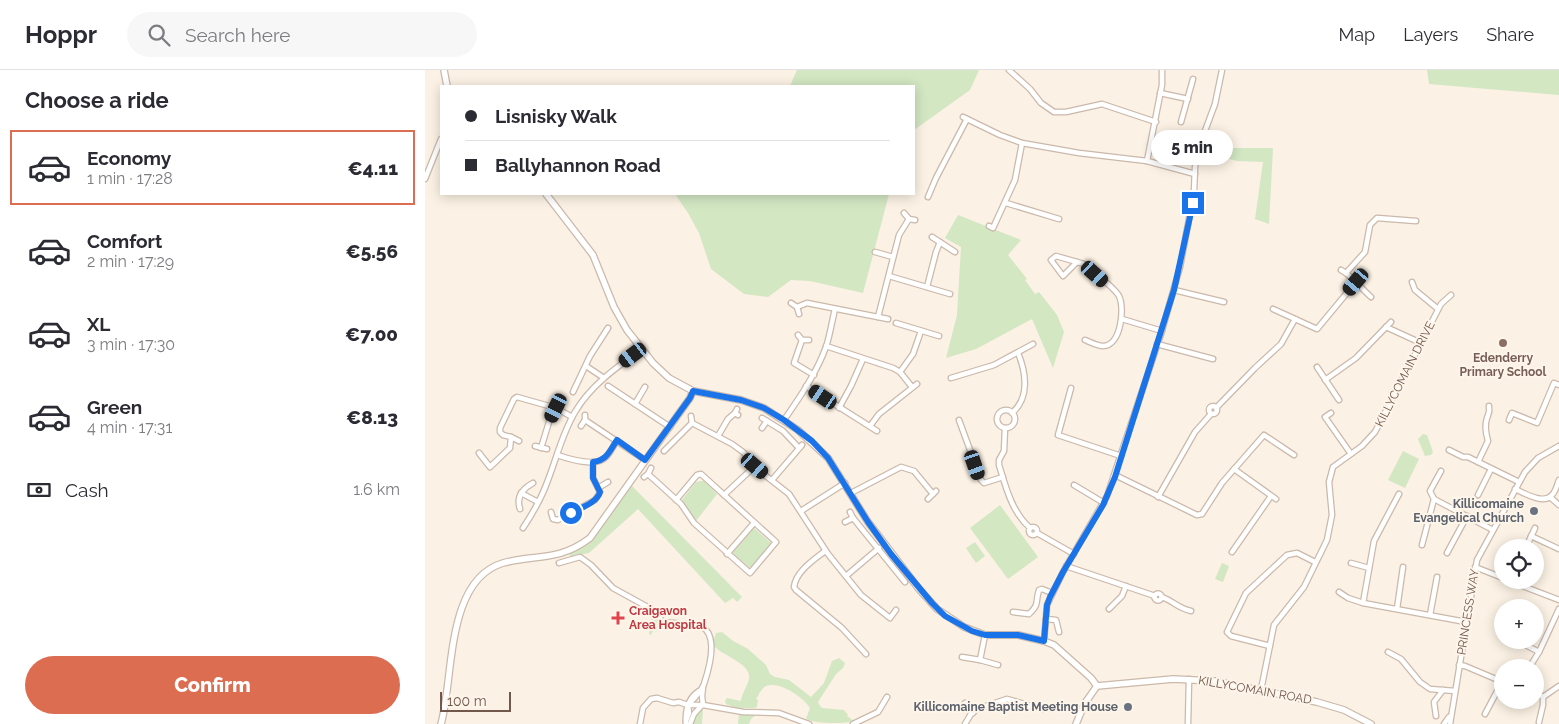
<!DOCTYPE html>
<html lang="en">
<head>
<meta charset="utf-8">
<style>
  :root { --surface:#fff; --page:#f7f7f7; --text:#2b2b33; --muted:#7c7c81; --line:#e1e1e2; --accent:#dd6d51 }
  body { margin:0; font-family:Raleway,sans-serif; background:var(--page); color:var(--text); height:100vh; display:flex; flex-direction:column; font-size:19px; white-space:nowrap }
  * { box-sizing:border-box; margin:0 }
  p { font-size:16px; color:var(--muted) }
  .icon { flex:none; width:28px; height:28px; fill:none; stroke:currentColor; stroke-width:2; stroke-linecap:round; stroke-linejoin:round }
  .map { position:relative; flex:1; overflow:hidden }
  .panel { display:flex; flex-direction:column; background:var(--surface); width:425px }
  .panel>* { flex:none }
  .top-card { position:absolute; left:15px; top:15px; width:475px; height:110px; border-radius:0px; box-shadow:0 2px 12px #0003; display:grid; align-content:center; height:110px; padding:0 25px; background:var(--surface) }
  .buttons { position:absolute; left:1069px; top:469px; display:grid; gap:10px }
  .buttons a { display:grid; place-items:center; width:50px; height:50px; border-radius:50%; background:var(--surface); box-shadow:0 2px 12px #0003; font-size:25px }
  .scale { position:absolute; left:15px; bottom:12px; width:71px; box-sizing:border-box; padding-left:5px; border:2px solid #71584b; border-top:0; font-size:14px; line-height:18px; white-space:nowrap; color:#71584b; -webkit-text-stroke:4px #fef5ea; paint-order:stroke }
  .end { position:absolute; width:22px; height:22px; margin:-11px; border:6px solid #1a73e8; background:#fff; box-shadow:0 0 0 2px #fff }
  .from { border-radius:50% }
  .bubble { position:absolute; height:35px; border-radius:18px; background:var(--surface); box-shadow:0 2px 12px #0003; font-size:16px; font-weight:800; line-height:35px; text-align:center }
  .car { position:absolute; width:15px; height:30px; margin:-15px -8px; border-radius:6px; box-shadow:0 0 4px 1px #0007; background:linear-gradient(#222 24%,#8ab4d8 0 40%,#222 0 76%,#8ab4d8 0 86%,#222 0) }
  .top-card b { display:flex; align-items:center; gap:18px; height:48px; font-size:19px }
  .top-card b+b { border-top:1px solid var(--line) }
  .top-card i { width:12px; height:12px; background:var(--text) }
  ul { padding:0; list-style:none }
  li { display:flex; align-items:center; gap:15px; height:75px; margin:0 10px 8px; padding:0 15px; border:2px solid transparent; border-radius:0px }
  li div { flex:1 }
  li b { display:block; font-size:19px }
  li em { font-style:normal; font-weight:800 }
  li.active { border-color:var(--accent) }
  li>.icon { width:45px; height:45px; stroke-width:1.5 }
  h2 { padding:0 25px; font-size:22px; line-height:60px }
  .pay { display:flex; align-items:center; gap:12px; height:55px; padding:0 25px; font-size:19px }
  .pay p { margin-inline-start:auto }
  .action { display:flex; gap:10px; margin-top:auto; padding:10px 25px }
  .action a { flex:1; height:58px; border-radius:30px; background:var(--accent); color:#fff; font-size:20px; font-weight:800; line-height:58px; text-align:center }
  header { display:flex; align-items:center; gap:30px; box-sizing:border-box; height:70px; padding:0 25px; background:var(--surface); border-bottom:1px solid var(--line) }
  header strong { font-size:24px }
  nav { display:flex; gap:28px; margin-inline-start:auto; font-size:18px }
  .search { width:350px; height:45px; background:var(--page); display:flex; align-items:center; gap:12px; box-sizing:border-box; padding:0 18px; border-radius:28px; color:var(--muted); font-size:19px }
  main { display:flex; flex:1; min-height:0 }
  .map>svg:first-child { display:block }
</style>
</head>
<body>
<header>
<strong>Hoppr</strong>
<div class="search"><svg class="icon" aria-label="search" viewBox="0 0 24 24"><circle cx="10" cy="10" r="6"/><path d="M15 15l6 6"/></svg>Search here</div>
<nav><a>Map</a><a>Layers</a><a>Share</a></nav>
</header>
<main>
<section class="panel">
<h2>Choose a ride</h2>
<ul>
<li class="active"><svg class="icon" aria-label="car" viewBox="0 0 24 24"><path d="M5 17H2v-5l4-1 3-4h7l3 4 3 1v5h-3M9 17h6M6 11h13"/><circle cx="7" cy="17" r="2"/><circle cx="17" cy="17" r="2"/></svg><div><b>Economy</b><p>1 min · 17:28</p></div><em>€4.11</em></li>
<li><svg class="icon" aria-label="car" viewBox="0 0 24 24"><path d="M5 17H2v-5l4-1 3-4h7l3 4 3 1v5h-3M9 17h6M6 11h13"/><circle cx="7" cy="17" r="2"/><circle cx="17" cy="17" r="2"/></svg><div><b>Comfort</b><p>2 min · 17:29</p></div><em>€5.56</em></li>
<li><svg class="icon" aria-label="car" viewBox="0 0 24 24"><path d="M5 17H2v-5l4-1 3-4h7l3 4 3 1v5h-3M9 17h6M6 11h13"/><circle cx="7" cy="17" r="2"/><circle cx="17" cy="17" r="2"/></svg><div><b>XL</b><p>3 min · 17:30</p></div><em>€7.00</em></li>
<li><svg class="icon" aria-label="car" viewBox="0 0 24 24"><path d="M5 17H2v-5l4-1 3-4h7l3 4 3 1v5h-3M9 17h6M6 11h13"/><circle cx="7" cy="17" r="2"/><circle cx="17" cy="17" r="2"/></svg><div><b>Green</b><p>4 min · 17:31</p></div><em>€8.13</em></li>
</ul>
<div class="pay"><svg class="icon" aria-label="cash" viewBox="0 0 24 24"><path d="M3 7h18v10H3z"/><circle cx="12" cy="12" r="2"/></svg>Cash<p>1.6 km</p></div>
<div class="action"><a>Confirm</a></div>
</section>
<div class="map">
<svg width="1134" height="654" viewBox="0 0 1134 654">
  <rect width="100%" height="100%" fill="#fbf1e4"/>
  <g fill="#d3e7c3">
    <polygon points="372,0 554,0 545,20 489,60 489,16 365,16"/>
    <polygon points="1002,0 1134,0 1134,25 1004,14"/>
    <polygon points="804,78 848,78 844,154 830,149 838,92 812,91 804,89"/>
    <polygon points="250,124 464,124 438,223 385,211 366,210 343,227 319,224 286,199 274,163 263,143"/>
    <polygon points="533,145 596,170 583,185 602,209 600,210 610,224 614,222 632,245 639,262 628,298 607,249 551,279 521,288 532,245 536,177 520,168"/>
    <polygon points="998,364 1002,365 1008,382 1006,385 1000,386 993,369"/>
    <polygon points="978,381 994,389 980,418 963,410"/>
    <polygon points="276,411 279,411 292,424 271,451 257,430 271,412"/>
    <polygon points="205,416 207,416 317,527 312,532 308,528 300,533 213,439 164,483 145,487 144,483 160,476 165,472"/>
    <polygon points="575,435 613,487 583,509 545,458"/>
    <polygon points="329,458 346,473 325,498 309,485 308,482"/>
    <polygon points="550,472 560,486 551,493 541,478"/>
    <polygon points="797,493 804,496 798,512 790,509"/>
    <path d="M215,537C226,540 235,549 232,561H228L226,565L224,564L228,550H226L227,544L213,540Z"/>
    <path d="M297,562L308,571L323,579L341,595L345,604L350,607L364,610L386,627L399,613L407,591L414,588L420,593L418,598L411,604L393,632L395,636L397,638L419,640L423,645L422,646L429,651C420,654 391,654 381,649L385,638C378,627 355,611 341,616C336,619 334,624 331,629L333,630L332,637L329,638H311L301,634L300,631L302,628L316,631C317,623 322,617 324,609C327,594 298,586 289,576L288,572L291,563Z"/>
    <polygon points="278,639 277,654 266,654 271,644"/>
    <polygon points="317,643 332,644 326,649 324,654 313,654 314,644"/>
  </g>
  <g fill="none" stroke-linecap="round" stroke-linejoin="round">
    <defs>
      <g id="minor">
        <polyline points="584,0 605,19 616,33 629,42 641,42 677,34 731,52"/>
        <polyline points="735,23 763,29"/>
        <polyline points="538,47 575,65 597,73 654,83 722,91 770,104"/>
        <polyline points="756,52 768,9"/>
        <polyline points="722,91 737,15 737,0"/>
        <polyline points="0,109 16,69"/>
        <polyline points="503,127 511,108 542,49"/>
        <polyline points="581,133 634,149"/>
        <polyline points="479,143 484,149 490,150"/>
        <polyline points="564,156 568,158 590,110 597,73"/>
        <polyline points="507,167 530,182"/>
        <polyline points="450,182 468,187"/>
        <path d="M652,192L638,206L626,190L631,186L659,194C667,201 689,217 694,226C700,238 696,276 678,276C673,276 665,272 660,270"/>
        <polyline points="916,200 921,203 946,227"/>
        <polyline points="921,203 940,182 945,155 952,148 991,151"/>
        <polyline points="464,206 525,224"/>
        <polyline points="987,212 990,220 1013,239"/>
        <polyline points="502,217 511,182 515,172"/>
        <polyline points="749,220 799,232"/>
        <polyline points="366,233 372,237 374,244"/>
        <polyline points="372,237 382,233 463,249"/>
        <polyline points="453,247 474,165 484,149"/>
        <polyline points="697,249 737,261"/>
        <polyline points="870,249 892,259 931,212"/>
        <polyline points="471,253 514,266"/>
        <polyline points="961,257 996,273"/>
        <polyline points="373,265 377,270 384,270"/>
        <polyline points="377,270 369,293 389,305"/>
        <polyline points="732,274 788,289"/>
        <polyline points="401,276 468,298 475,302 487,317"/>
        <polyline points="161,296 179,308"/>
        <polyline points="892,297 914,330"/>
        <polyline points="475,302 488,284 496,261"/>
        <polyline points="526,308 569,295 608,274"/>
        <polyline points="900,310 931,288 966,252"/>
        <polyline points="183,316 245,357"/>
        <polyline points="381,316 452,361"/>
        <polyline points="646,318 633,365 696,386"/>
        <polyline points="148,322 165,286 183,258"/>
        <polyline points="210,334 220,317"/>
        <circle cx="788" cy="340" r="4"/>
        <polyline points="414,338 426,316 438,289"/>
        <polyline points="791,338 830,298 856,274 870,249 848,239"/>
        <polyline points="312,339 310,343 313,345"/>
        <circle cx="581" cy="349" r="9"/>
        <path d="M587,343C605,328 601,302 593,283"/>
        <polyline points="906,343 900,347 926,384"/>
        <polyline points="337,348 358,361 374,378"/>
        <polyline points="160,350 220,390"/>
        <path d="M359,350C375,327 391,304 401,277C405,265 407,251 410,239"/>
        <polyline points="534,350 556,410 559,413 578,407"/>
        <polyline points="1084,350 1087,343 1112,353 1129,313 1134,315"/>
        <polyline points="267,353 307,374 318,382 341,406 364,424 403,484 436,525 465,548 471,540"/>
        <polyline points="156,356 160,350 160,345"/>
        <polyline points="445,356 454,344 492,314"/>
        <polyline points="337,358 342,351"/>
        <path d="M580,358L579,381L574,390V395C581,418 587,442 605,458"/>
        <polyline points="293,366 303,349 310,343"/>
        <polyline points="86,367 94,371"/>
        <polyline points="110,376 122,379"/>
        <polyline points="116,378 124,352 131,338"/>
        <polyline points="1024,380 1038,387 1043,387 1094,412"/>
        <polyline points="239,381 267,353 266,346"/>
        <polyline points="54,383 65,397 85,378 86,367 78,365 75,362 75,358 89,329 92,327 131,338 147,347"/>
        <path d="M132,385C144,389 171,398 181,387C185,383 188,376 192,371"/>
        <path d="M1053,392L1063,371C1061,364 1059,356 1062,348C1064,343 1065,342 1064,336"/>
        <polyline points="809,399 851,429"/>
        <polyline points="223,404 256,434 269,453 325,503 351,472 276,404 272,405 251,430"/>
        <polyline points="690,405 772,445 777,444 797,413 839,365 869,385"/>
        <polyline points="219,407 223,404 226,398"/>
        <polyline points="347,410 377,375"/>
        <polyline points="649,415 679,433"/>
        <polyline points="173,418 183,412"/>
        <path d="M1090,419C1099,423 1119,435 1127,425C1131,421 1132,415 1134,410"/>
        <polyline points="96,423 113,432"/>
        <polyline points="426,423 476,397 489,401 508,424"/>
        <polyline points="299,425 330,396"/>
        <polyline points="1053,425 1066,399"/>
        <polyline points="733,427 770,362 786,344"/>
        <polyline points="1125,427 1134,435"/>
        <polyline points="503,429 511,421"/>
        <polyline points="1009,429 1068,460"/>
        <path d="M95,439C91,427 97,419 108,413"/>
        <polyline points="376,441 420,413"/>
        <polyline points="126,442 128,449 133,450 170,430 175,422 168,408 168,392"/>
        <polyline points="425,442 428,448 480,512"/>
        <polyline points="420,452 428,448"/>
        <circle cx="608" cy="461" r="4"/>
        <path d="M98,458C108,443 117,427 123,410C132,387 137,364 150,342C166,315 192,297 217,279"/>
        <polyline points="612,463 649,484"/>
        <polyline points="1106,466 1134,479"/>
        <polyline points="1104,471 1110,458"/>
        <polyline points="997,475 1009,429 1005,421 1016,401"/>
        <path d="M400,481C389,490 371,501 369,517L371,520L417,558L441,584"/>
        <polyline points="807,482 846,426"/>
        <polyline points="1022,483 1042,446"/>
        <polyline points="302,484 329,453"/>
        <path d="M134,493L155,487L166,495L188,518L228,540L238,552C248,554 270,553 276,556C294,565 284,599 279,614C276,622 269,629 263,635"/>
        <polyline points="926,493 944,498"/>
        <polyline points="641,496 730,526"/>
        <polyline points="1050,497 1078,508"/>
        <polyline points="421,506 454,478"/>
        <polyline points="1082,510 1134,530"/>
        <polyline points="914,522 923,528 938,533 1041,552"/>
        <circle cx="733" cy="527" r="3.5"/>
        <path d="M737,527C750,532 752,538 766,541"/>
        <polyline points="938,533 949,471 974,424"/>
        <polyline points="684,539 697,526 701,516"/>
        <polyline points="972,539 978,497"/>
        <path d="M588,542L604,544C615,534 610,532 614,520L617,519L627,523"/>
        <polyline points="1005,545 1012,507"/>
        <polyline points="621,549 631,550 634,562"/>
        <polyline points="1091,570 1114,582"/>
        <polyline points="619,571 622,535 638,502 682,426 736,264 755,197 769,122 770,97 774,77 790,34 797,0"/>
        <polyline points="845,576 806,566 802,562 821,523 862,485 872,483 890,492"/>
        <polyline points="963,582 976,589 995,612 1005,619 1030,621"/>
        <polyline points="537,587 555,590 573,595"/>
        <polyline points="555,590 560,565"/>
        <polyline points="1034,595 1040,596 1078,612"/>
        <polyline points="1104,598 1114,582 1134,539"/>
        <polyline points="278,617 277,626 278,635"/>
        <polyline points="836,620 849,555 879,517 902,470 907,445 904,412 908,397 937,376 950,362 1016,234 1026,225"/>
        <polyline points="1110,622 1118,627 1118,635 1114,652"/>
        <polyline points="1118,627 1134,616"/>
        <polyline points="540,633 548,643"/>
        <polyline points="1060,644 1077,612"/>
        <polyline points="1011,646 1009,632 1018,620"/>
        <polyline points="261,651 264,643 263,635"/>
        <polyline points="215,654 218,638 226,629 232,628 248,633 254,632 263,635 278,635 318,642 354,643 384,654"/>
        <path d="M261,654C260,641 262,629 274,621"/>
        <polyline points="265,654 269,644 277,635"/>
        <polyline points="428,654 453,642 462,627"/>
        <polyline points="540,654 546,644 552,639 582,629 617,639 636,637 655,642"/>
        <polyline points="763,654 764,609"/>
        <polyline points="1019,654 1024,647"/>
        <polyline points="1025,654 1052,490 1100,402 1113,388 1134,376"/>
      </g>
      <g id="tertiary">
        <polyline points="19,0 22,16"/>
        <polyline points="121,124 168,185 189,237 202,260 228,293 244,308 268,321 316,330 339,338 373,360 403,388 443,452 494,519 512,539 539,557 560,565 593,565 619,571 629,575 666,608 672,616"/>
        <polyline points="672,616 748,609 789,611 892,632 919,640 946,654"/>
        <path d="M16,654C29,609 20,510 78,493C112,484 133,492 165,468L265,328L268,321"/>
        <polyline points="651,654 660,633 672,616"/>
      </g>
    </defs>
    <use href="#minor" stroke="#cbb9ab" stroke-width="7"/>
    <use href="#tertiary" stroke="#cbb9ab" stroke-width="8"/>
    <use href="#minor" stroke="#fff" stroke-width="4.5"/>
    <use href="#tertiary" stroke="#fff" stroke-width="5.5"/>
  </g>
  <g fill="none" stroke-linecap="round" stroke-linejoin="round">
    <path stroke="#1a73e8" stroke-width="6" d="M146,443C155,438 172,433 175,422L168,408V392C182,390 184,382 192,370L220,390L265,328L268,321L316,330L339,338L359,350L387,371L403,388L443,452L466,484L507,533L520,546L547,561L560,565H593L619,571L622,535L625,527L638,502L678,435L690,407L749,220L768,133"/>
  </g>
  <circle fill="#8d6e63" stroke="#fef5ea" stroke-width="2" cx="1078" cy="273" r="5"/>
  <g fill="#6b7280" stroke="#fef5ea" stroke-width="2">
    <circle cx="1109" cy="441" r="5"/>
    <circle cx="703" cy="637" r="5"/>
  </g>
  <path fill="#e0444e" stroke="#fef5ea" stroke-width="2" d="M190.5 540.5h5v5h5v5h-5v5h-5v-5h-5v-5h5z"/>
  <g text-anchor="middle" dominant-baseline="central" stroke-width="4" stroke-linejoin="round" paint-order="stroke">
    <g font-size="12" font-weight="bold" fill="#785e54" stroke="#fef5ea">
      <text x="1078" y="288">Edenderry<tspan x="1078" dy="14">Primary School</tspan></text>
    </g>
    <g font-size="12" fill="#71584b" stroke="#fef5ea">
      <text transform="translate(980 304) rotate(-63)">KILLYCOMAIN DRIVE</text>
      <text transform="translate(1043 542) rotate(-81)">PRINCESS WAY</text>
      <text transform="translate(830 620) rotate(10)">KILLYCOMAIN ROAD</text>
    </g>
    <g font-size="12" font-weight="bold" fill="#5b616d" stroke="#fef5ea" text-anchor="end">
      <text x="1099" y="434">Killicomaine<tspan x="1099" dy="14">Evangelical Church</tspan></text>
      <text x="693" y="637">Killicomaine Baptist Meeting House</text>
    </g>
    <g font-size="12" font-weight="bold" fill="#be3a42" stroke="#fef5ea" text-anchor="start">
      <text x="204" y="541">Craigavon<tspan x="204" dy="14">Area Hospital</tspan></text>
    </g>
  </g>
</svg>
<div class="buttons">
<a><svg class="icon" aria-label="locate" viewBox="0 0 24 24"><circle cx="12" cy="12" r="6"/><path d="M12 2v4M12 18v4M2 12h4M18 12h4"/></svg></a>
<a>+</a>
<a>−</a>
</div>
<div class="scale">100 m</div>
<i class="end from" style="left:146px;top:443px"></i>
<i class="end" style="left:768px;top:133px"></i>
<div class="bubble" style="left:726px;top:60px;width:82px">5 min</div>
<i class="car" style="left:670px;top:204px;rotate:132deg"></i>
<i class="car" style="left:931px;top:212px;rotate:220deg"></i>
<i class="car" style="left:208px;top:285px;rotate:233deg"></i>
<i class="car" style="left:398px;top:327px;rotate:304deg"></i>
<i class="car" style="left:131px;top:338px;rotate:206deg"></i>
<i class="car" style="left:550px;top:395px;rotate:161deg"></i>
<i class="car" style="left:330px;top:396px;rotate:131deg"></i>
<div class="top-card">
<b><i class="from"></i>Lisnisky Walk</b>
<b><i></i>Ballyhannon Road</b>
</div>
</div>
</main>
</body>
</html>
